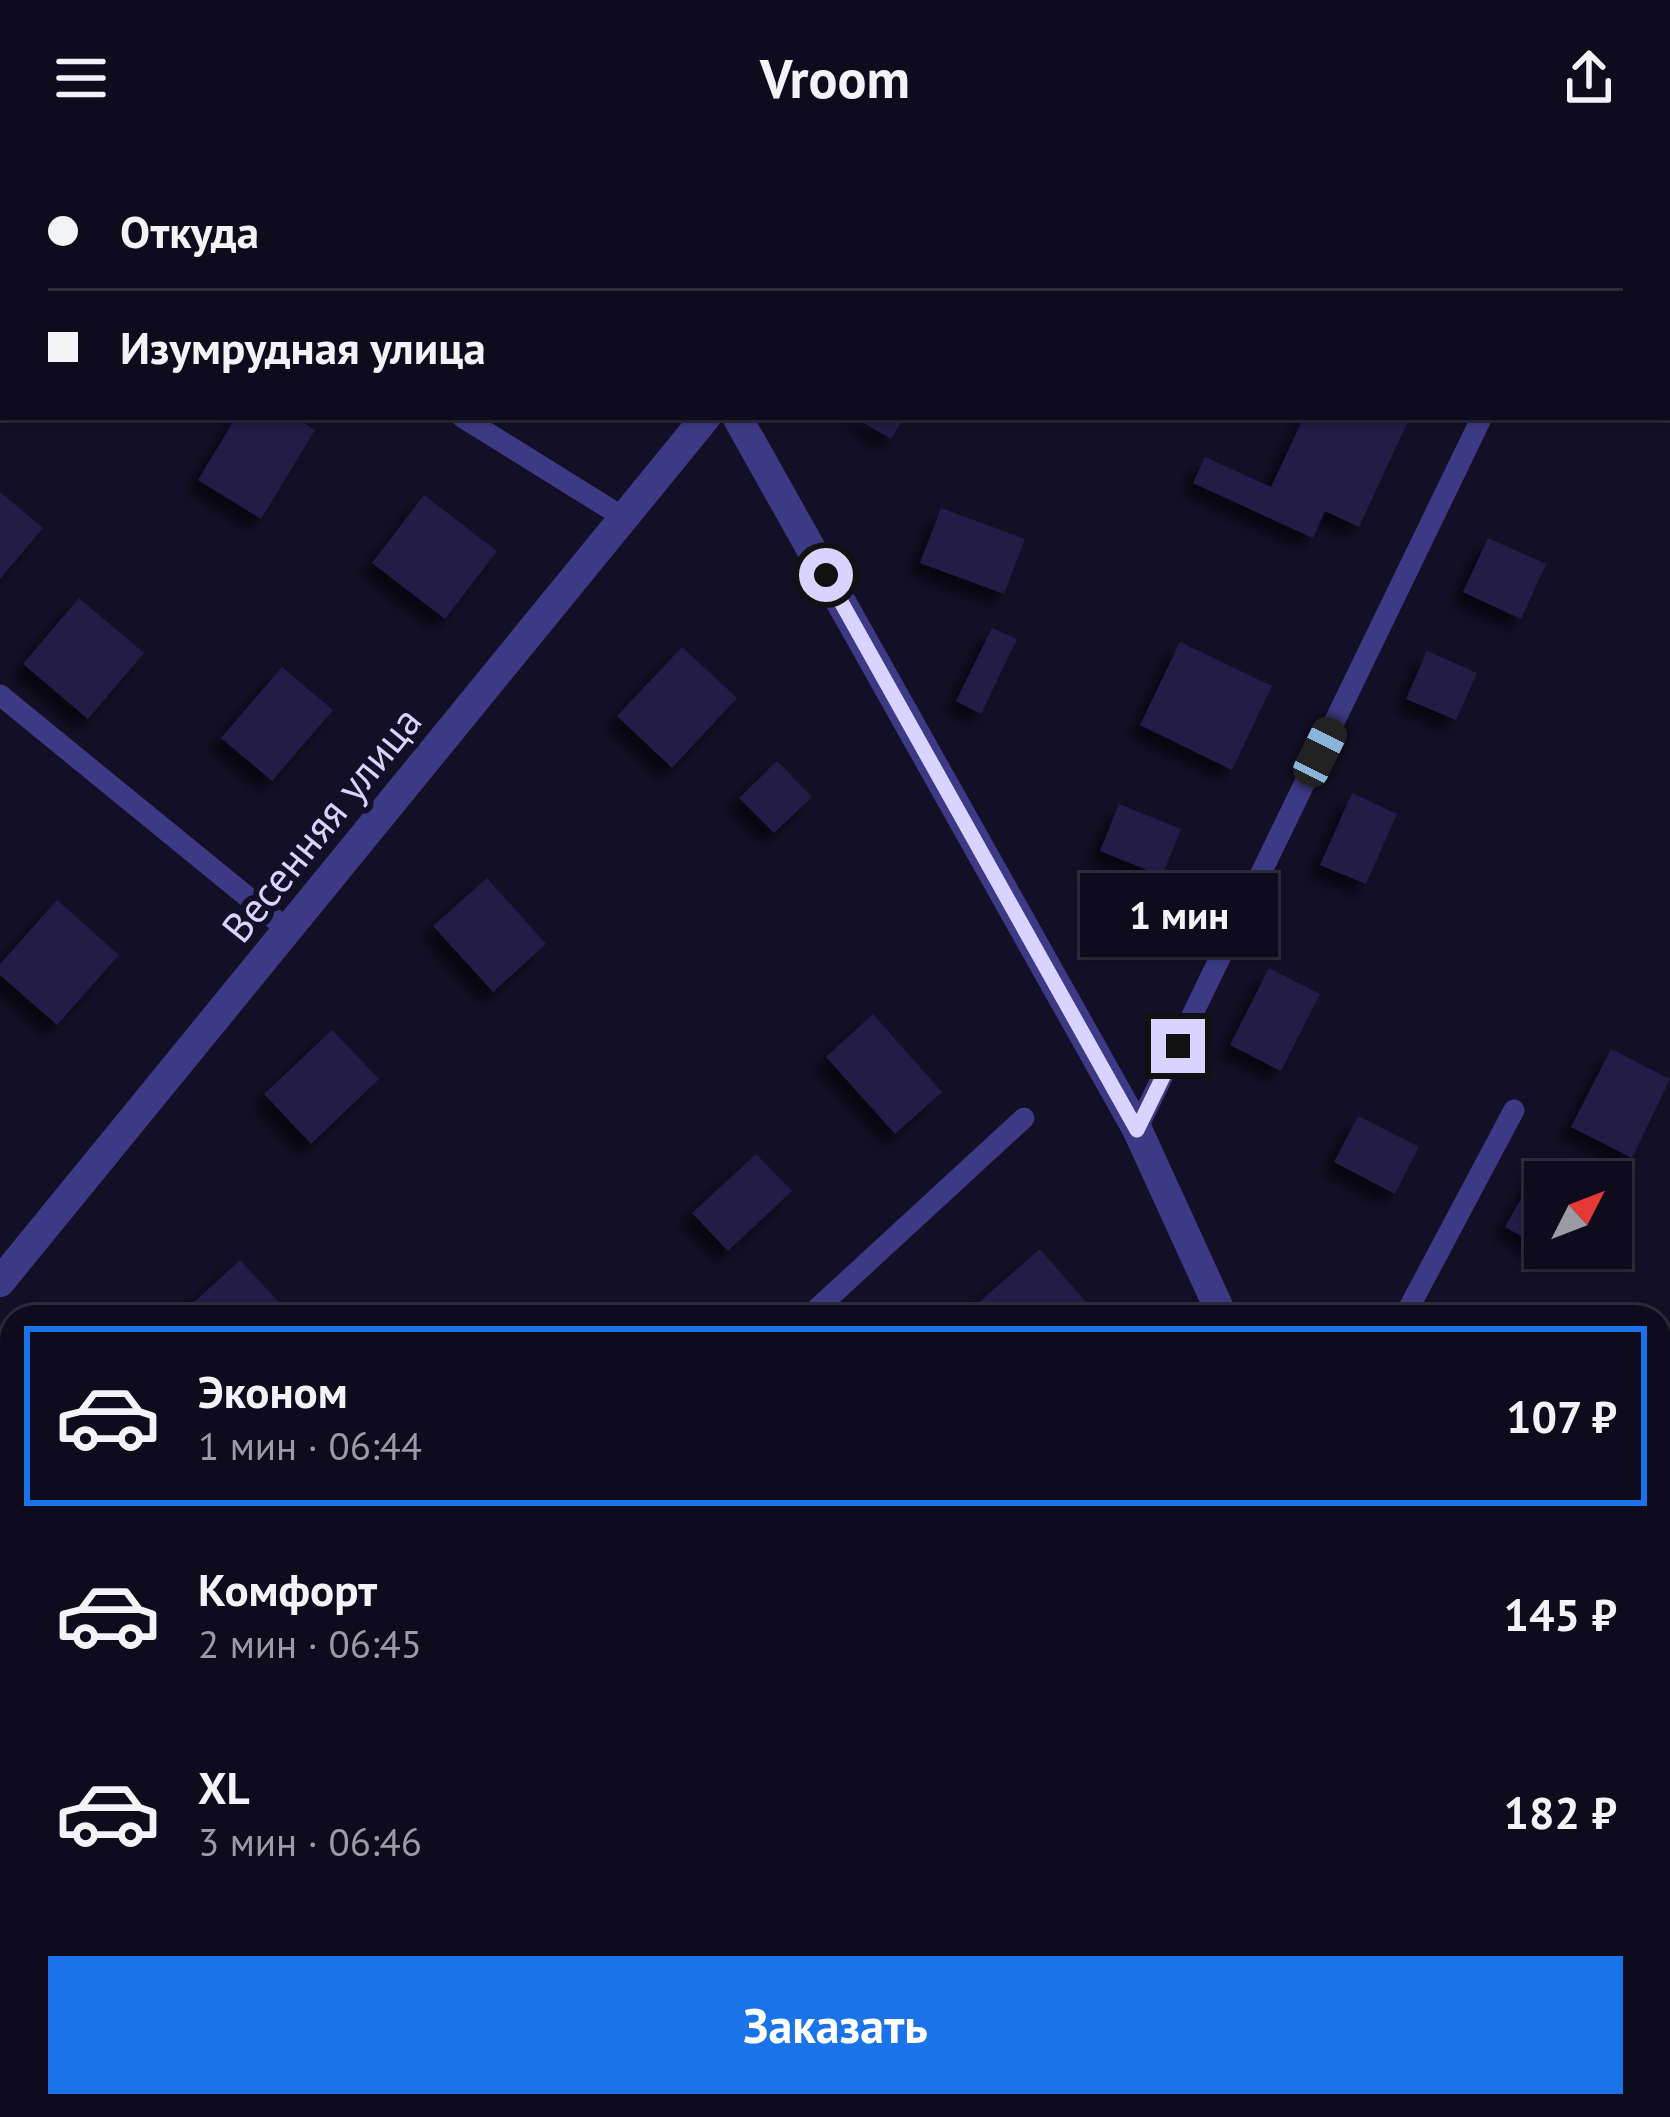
<!DOCTYPE html>
<html lang="ru">
<head>
<meta charset="utf-8">
<style>
  :root { --surface:#0e0b1c; --page:#1c1929; --text:#f1f3f6; --muted:#9b9ba3; --line:#2e2b3b; --accent:#1a73e8 }
  body { margin:0; font-family:"PT Sans",sans-serif; background:var(--page); color:var(--text); height:100vh; display:flex; flex-direction:column; font-size:45px; white-space:nowrap }
  * { box-sizing:border-box; margin:0 }
  p { font-size:39px; color:var(--muted) }
  .icon { flex:none; width:66px; height:66px; fill:none; stroke:currentColor; stroke-width:2; stroke-linecap:round; stroke-linejoin:round }
  .map { position:relative; flex:1; overflow:hidden }
  .drawer { position:absolute; left:0px; top:1149px; width:1671px; height:813px; display:flex; flex-direction:column; background:var(--surface); border-radius:36px 36px 0 0; box-shadow:0 3px 9px #0004,0 0 0 3px var(--line) }
  .drawer>* { flex:none }
  .guide { position:absolute; left:0px; top:0px; width:1671px; height:264px; box-shadow:0 3px 9px #0004,0 0 0 3px var(--line); display:grid; align-content:center; height:264px; padding:0 48px; background:var(--surface) }
  .needle { width:78px; rotate:48deg }
  .tools { position:absolute; left:1524px; top:1005px; display:grid; gap:24px }
  .tools a { display:grid; place-items:center; width:108px; height:108px; border-radius:0px; background:var(--surface); box-shadow:0 3px 9px #0004,0 0 0 3px var(--line); font-size:60px }
  .end { position:absolute; width:54px; height:54px; margin:-27px; border:15px solid #d9d4ff; background:#111; box-shadow:0 0 0 6px #111 }
  .from { border-radius:50% }
  .bubble { position:absolute; height:84px; border-radius:0px; background:var(--surface); box-shadow:0 3px 9px #0004,0 0 0 3px var(--line); font-size:39px; font-weight:700; line-height:84px; text-align:center }
  .car { position:absolute; width:36px; height:72px; margin:-36px -18px; border-radius:15px; box-shadow:0 0 9px 3px #0007; background:linear-gradient(#222 24%,#8ab4d8 0 40%,#222 0 76%,#8ab4d8 0 86%,#222 0) }
  .guide b { display:flex; align-items:center; gap:42px; height:114px; font-size:45px }
  .guide b+b { border-top:3px solid var(--line) }
  .guide i { width:30px; height:30px; background:var(--text) }
  ul { padding:21px 0 0; list-style:none }
  li { display:flex; align-items:center; gap:36px; height:180px; margin:0 24px 18px; padding:0 24px; border:6px solid transparent; border-radius:0px }
  li div { flex:1 }
  li b { display:block; font-size:45px }
  li em { font-style:normal; font-weight:700 }
  li.active { border-color:var(--accent) }
  li>.icon { width:108px; height:108px; stroke-width:1.5 }
  .primary-button { display:flex; gap:24px; margin-top:auto; padding:24px 48px }
  .primary-button a { flex:1; height:138px; border-radius:0px; background:var(--accent); color:#fff; font-size:48px; font-weight:700; line-height:138px; text-align:center }
  header { display:flex; justify-content:space-between; align-items:center; height:156px; padding:0 48px; background:var(--surface); font-size:54px; font-weight:700 }
  .map>svg:first-child { display:block }
</style>
</head>
<body>
<header><svg class="icon" aria-label="menu" viewBox="0 0 24 24"><path d="M4 6h16M4 12h16M4 18h16"/></svg>Vroom<svg class="icon" aria-label="share" viewBox="0 0 24 24"><path d="M12 15V3M7 8l5-5 5 5M5 13v7h14v-7"/></svg></header>
<div class="map">
<svg width="1670" height="1961" viewBox="0 0 1670 1961">
  <defs>
    <filter id="shadow"><feDropShadow dx="-11" dy="11" stdDeviation="6" flood-color="#0009"/></filter>
  </defs>
  <rect width="100%" height="100%" fill="#130f26"/>
  <g fill="#241b47" filter="url(#shadow)">
    <polygon points="236,261 294,261 315,274 261,363 198,324"/>
    <polygon points="854,261 904,261 891,283"/>
    <polygon points="1304,261 1410,261 1359,371 1325,355 1313,382 1193,327 1205,301 1271,331"/>
    <polygon points="0,336 43,372 0,423"/>
    <polygon points="424,339 497,395 445,463 372,407"/>
    <polygon points="941,352 1025,383 1004,438 920,407"/>
    <polygon points="1488,382 1546,408 1521,463 1463,436"/>
    <polygon points="79,442 144,497 88,563 23,508"/>
    <polygon points="992,472 1017,483 981,558 956,545"/>
    <polygon points="1180,486 1272,530 1232,614 1140,569"/>
    <polygon points="682,491 737,542 672,612 617,560"/>
    <polygon points="1427,495 1477,517 1456,564 1406,543"/>
    <polygon points="282,511 333,554 272,625 221,582"/>
    <polygon points="777,605 812,641 774,677 739,642"/>
    <polygon points="1352,637 1397,658 1366,728 1320,709"/>
    <polygon points="1119,648 1181,673 1162,720 1100,695"/>
    <polygon points="487,722 546,788 493,836 433,770"/>
    <polygon points="57,744 119,799 57,869 0,819 0,808"/>
    <polygon points="1269,812 1320,838 1281,915 1230,889"/>
    <polygon points="873,858 942,936 895,978 826,901"/>
    <polygon points="332,874 379,923 311,988 264,938"/>
    <polygon points="1611,893 1670,923 1632,1002 1571,971"/>
    <polygon points="1358,960 1419,991 1395,1038 1334,1006"/>
    <polygon points="756,998 792,1035 728,1095 692,1057"/>
    <polygon points="1543,1004 1582,1026 1545,1026 1545,1092 1566,1092 1560,1102 1505,1071"/>
    <polygon points="1040,1093 1087,1147 1072,1161 991,1161 979,1146"/>
    <polygon points="240,1104 290,1158 178,1161"/>
    <polygon points="0,1298 12,1309 12,1381 0,1394"/>
    <polygon points="183,1950 257,1950 260,1961 148,1961"/>
    <polygon points="402,1950 479,1950 480,1952 442,1961 405,1961"/>
    <polygon points="927,1950 1010,1950 1011,1961 928,1961"/>
  </g>
  <g fill="none" stroke-linecap="round" stroke-linejoin="round">
    <g stroke="#3d3a85" stroke-width="21">
      <polyline points="43,0 48,3"/>
      <polyline points="462,261 626,363"/>
      <polyline points="0,539 288,774"/>
      <polyline points="1137,973 1482,261"/>
      <polyline points="808,1161 1024,962"/>
      <polyline points="1404,1161 1514,954"/>
      <polyline points="333,1950 336,1961"/>
      <polyline points="847,1950 850,1961"/>
    </g>
    <g stroke="#3d3a85" stroke-width="30">
      <polyline points="840,3 841,0"/>
      <polyline points="737,261 1137,973 1223,1161"/>
      <polyline points="0,1126 706,261"/>
      <polyline points="1588,1950 1594,1961"/>
      <polyline points="1645,1961 1670,1942"/>
    </g>
  </g>
  <g fill="none" stroke-linecap="round" stroke-linejoin="round">
    <polyline stroke="#d9d4ff" stroke-width="15" points="826,419 1137,974 1178,890"/>
  </g>
  <g text-anchor="middle" dominant-baseline="central" stroke-width="12" stroke-linejoin="round" paint-order="stroke">
    <g font-size="42" fill="#d9d4ff" stroke="#130f26">
      <text transform="translate(321 668) rotate(-51)">Весенняя улица</text>
    </g>
  </g>
</svg>
<div class="tools">
<a><svg class="needle" viewBox="-14 -14 28 28"><path d="M0-13l5 13h-10z" fill="#e53935"/><path d="M0 13l5-13h-10z" fill="#9b9ba3"/></svg></a>
</div>
<i class="end from" style="left:826px;top:419px"></i>
<i class="end" style="left:1178px;top:890px"></i>
<div class="bubble" style="left:1080px;top:717px;width:198px">1 мин</div>
<i class="car" style="left:1320px;top:596px;rotate:26deg"></i>
<div class="guide">
<b><i class="from"></i>Откуда</b>
<b><i></i>Изумрудная улица</b>
</div>
<section class="drawer">
<ul>
<li class="active"><svg class="icon" aria-label="car" viewBox="0 0 24 24"><path d="M5 17H2v-5l4-1 3-4h7l3 4 3 1v5h-3M9 17h6M6 11h13"/><circle cx="7" cy="17" r="2"/><circle cx="17" cy="17" r="2"/></svg><div><b>Эконом</b><p>1 мин · 06:44</p></div><em>107 ₽</em></li>
<li><svg class="icon" aria-label="car" viewBox="0 0 24 24"><path d="M5 17H2v-5l4-1 3-4h7l3 4 3 1v5h-3M9 17h6M6 11h13"/><circle cx="7" cy="17" r="2"/><circle cx="17" cy="17" r="2"/></svg><div><b>Комфорт</b><p>2 мин · 06:45</p></div><em>145 ₽</em></li>
<li><svg class="icon" aria-label="car" viewBox="0 0 24 24"><path d="M5 17H2v-5l4-1 3-4h7l3 4 3 1v5h-3M9 17h6M6 11h13"/><circle cx="7" cy="17" r="2"/><circle cx="17" cy="17" r="2"/></svg><div><b>XL</b><p>3 мин · 06:46</p></div><em>182 ₽</em></li>
</ul>
<div class="primary-button"><a>Заказать</a></div>
</section>
</div>
</body>
</html>
